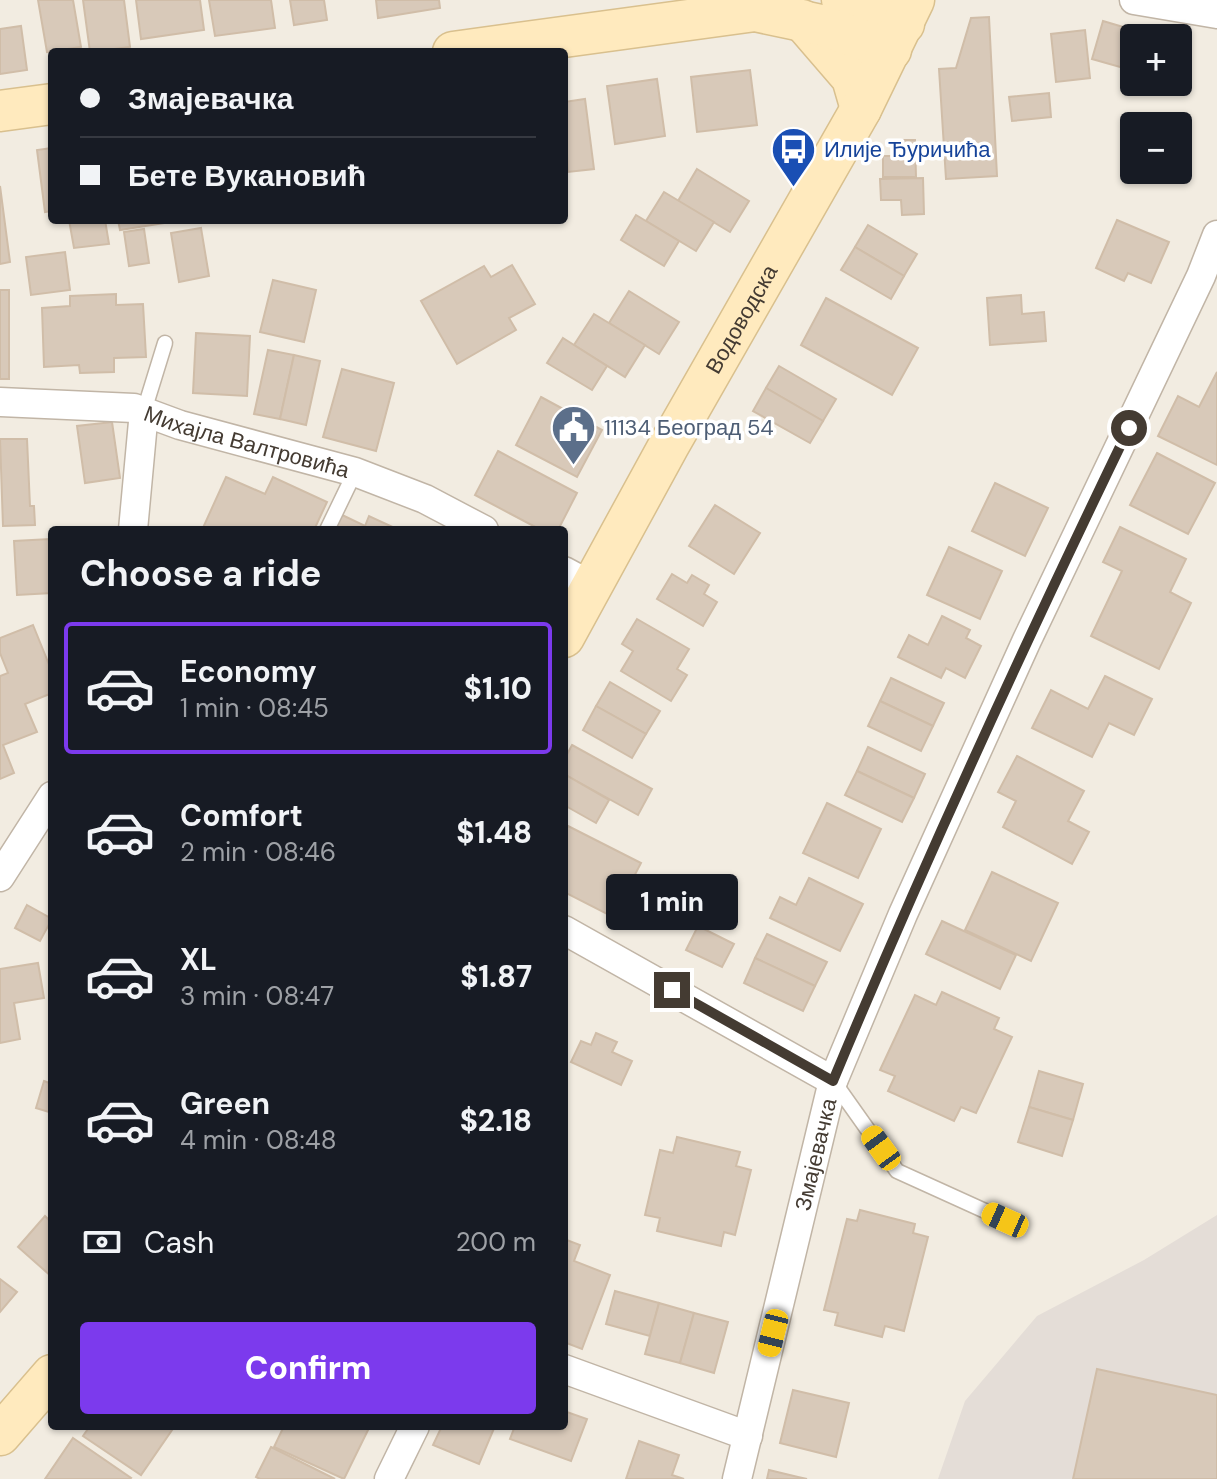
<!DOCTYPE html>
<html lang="en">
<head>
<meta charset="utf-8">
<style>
  :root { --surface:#171b24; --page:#20242c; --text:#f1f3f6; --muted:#9ea1a6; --line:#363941; --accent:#7c3aed }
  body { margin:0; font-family:"DM Sans",sans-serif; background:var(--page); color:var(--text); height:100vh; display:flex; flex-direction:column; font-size:30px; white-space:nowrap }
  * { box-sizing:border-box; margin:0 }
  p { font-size:26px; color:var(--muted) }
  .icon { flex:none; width:44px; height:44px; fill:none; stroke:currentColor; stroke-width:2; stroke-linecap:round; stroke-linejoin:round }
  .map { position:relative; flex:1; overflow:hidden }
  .side { position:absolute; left:48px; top:526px; width:520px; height:904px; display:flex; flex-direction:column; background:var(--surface); border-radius:8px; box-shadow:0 2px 6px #0004 }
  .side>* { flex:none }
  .banner { position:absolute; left:48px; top:48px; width:520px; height:176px; border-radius:8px; box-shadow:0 2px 6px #0004; display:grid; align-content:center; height:176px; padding:0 32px; background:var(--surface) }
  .fabs { position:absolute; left:1120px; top:24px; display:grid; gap:16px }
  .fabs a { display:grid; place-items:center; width:72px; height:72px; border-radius:8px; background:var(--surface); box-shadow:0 2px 6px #0004; font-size:40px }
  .end { position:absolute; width:36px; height:36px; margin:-18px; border:10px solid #443b32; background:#fff; box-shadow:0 0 0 4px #fff }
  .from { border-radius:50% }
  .bubble { position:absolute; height:56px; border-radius:8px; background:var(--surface); box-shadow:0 2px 6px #0004; font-size:26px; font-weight:800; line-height:56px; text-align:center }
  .car { position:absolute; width:24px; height:48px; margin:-24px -12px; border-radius:10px; box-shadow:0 0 6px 2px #0007; background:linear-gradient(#f5c518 24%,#345 0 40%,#f5c518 0 76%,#345 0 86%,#f5c518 0) }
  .banner b { display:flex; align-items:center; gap:28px; height:76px; font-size:30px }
  .banner b+b { border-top:2px solid var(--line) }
  .banner i { width:20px; height:20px; background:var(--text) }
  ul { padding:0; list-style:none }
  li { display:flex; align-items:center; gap:24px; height:132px; margin:0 16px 12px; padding:0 16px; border:4px solid transparent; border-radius:8px }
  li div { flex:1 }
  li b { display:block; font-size:30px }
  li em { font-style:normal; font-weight:800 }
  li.on { border-color:var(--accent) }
  li>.icon { width:72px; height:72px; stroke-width:1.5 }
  h2 { padding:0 32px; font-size:36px; line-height:96px }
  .pay { display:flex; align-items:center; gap:20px; height:88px; padding:0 32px; font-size:30px }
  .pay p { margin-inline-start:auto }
  .button { display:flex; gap:16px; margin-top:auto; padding:16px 32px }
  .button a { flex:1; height:92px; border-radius:8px; background:var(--accent); color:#fff; font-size:32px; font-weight:800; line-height:92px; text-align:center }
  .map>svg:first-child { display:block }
</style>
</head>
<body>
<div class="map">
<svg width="1217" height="1479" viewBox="0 0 1217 1479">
  <rect width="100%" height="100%" fill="#f2ece1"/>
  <polygon fill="#e4ddd7" points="1217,1215 1217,1479 938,1479 965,1401 1037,1316 1144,1260"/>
  <g fill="#d8c9b9" stroke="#d0bda8" stroke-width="2">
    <polygon points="38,0 73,0 81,47 47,52"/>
    <polygon points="83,0 124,0 130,47 90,52"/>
    <polygon points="136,0 200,0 204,30 141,39"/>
    <polygon points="209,0 271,0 275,28 215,36"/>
    <polygon points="290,0 324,0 327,20 294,25"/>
    <polygon points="376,0 439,0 440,8 378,18"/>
    <polygon points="989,17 997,176 946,179 939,69 956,68 971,18"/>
    <polygon points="1103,21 1150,35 1149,38 1134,38 1134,71 1092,59"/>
    <polygon points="21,26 27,70 0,74 0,29"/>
    <polygon points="1085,30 1090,78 1056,82 1051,34"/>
    <polygon points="750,70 757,125 697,132 691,77"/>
    <polygon points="657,79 665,136 615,144 607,86"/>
    <polygon points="1049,93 1051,117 1012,121 1009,97"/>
    <polygon points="585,99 594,169 568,172 564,102"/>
    <polygon points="893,140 915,140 916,177 883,177 883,156 894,156"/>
    <polygon points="52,148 52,211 45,212 37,150"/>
    <polygon points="697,169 749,201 730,232 678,201"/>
    <polygon points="923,178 924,214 902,215 901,200 881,200 880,179"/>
    <polygon points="0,186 10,262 0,264"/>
    <polygon points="664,192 714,222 696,251 646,221"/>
    <polygon points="636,215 679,241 664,266 621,240"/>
    <polygon points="69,220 105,220 109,244 74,248"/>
    <polygon points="118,220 165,220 165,223 120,230"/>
    <polygon points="1117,220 1169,242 1151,283 1128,273 1124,281 1096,268"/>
    <polygon points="868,225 917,254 904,276 855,247"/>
    <polygon points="201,228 209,276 179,282 171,233"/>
    <polygon points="144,229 149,263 129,266 124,232"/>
    <polygon points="855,247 904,276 891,299 841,270"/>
    <polygon points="65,252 70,290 31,295 26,257"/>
    <polygon points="512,265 535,304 509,318 516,330 457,364 421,301 484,266 491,277"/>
    <polygon points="273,280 316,290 304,342 260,332"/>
    <rect x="0" y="290" width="9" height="89"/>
    <polygon points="629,291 679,322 659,354 609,323"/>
    <polygon points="116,294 116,305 143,304 146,357 114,358 114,372 80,373 79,365 44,367 42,308 70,306 70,296"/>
    <polygon points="1021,295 1022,314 1044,312 1046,341 990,345 987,298"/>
    <polygon points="826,298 918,348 892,395 801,345"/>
    <polygon points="594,314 645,345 625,377 574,345"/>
    <polygon points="196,333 250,336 247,396 193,393"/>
    <polygon points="563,338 607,366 592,390 547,363"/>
    <polygon points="268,350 294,355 280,419 254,414"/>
    <polygon points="294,355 320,361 306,425 280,419"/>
    <polygon points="779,366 836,399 823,421 766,388"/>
    <polygon points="342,369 394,383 376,451 323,437"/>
    <polygon points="1217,372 1217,465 1158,436 1178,396 1199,407"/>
    <polygon points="766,388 823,421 810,443 753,411"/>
    <polygon points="541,397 602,430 577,477 516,445"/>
    <polygon points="112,422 120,478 85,483 77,426"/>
    <polygon points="0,439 27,439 30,506 34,506 35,525 3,526"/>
    <polygon points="498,451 577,493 558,530 541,530 475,495"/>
    <polygon points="1157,453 1215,483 1188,534 1130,505"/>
    <polygon points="226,477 265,494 273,477 327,502 314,530 202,530"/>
    <polygon points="995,483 1048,508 1025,556 972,531"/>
    <polygon points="715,505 760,533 734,574 689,546"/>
    <polygon points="340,514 365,526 369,516 399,530 333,530"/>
    <polygon points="1120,527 1186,559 1170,592 1191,603 1159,669 1091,636 1122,571 1103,562"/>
    <polygon points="50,539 52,593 17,595 14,541"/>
    <polygon points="949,547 1002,571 980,619 927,595"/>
    <polygon points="672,574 687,583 692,575 709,585 704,594 717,602 703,626 657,599"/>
    <polygon points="942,616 970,630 966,638 981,646 965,678 946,668 941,678 898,657 909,635 928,645"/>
    <polygon points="637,619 689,649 677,669 687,675 671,701 621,671 633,651 622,644"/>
    <polygon points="33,625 52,672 52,693 25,704 37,732 3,745 14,773 0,779 0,676 8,673 0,653 0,638"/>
    <polygon points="1105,676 1152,699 1134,735 1109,723 1092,757 1032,728 1051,690 1088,709"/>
    <polygon points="891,678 944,703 933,726 880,701"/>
    <polygon points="610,682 660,711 646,734 596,706"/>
    <polygon points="880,701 933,726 921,751 868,726"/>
    <polygon points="596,706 646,734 632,758 583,730"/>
    <polygon points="572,745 652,789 638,815 564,774 564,760"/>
    <polygon points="868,747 925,774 914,798 857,771"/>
    <polygon points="1017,756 1084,791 1068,821 1089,832 1072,864 1003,827 1016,801 998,792"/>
    <polygon points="857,771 914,798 902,822 845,795"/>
    <polygon points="564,774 609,800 596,823 564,805"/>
    <polygon points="827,803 881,829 858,878 803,853"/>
    <polygon points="568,826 641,863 613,917 564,892 564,834"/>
    <polygon points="992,872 1058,903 1031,961 965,930"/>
    <polygon points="809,878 863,904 840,951 770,918 780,897 796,905"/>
    <polygon points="27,905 52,919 40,941 15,928"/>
    <polygon points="942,921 1016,955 1000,989 926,954"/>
    <polygon points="698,926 734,944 722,967 686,950"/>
    <polygon points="767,934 827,962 815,986 755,958"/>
    <polygon points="755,958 815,986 803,1011 744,983"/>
    <polygon points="38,963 44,998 14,1003 20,1039 0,1043 0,969"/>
    <polygon points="942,992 999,1018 994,1029 1012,1037 976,1113 961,1107 954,1121 888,1091 895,1076 880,1070 915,995 936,1005"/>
    <polygon points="596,1033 617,1042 612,1052 632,1061 621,1085 571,1062 581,1041 591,1045"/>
    <polygon points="1039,1071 1083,1084 1073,1120 1029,1107"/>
    <polygon points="44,1081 52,1084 52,1113 36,1108"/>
    <polygon points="1029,1107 1073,1120 1062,1156 1018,1142"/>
    <polygon points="677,1137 740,1152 736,1166 751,1170 735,1235 724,1232 721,1246 657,1231 660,1218 645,1215 660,1150 673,1153"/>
    <polygon points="860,1210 915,1224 913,1233 928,1237 904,1331 885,1326 882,1337 835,1325 838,1313 824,1310 847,1219 857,1221"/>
    <polygon points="45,1216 52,1223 52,1277 18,1247"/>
    <polygon points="564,1239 580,1245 574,1261 610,1275 582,1349 564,1342"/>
    <polygon points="0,1279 17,1292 0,1312"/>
    <polygon points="615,1291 659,1303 650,1336 606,1324"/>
    <polygon points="659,1303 694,1313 680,1363 645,1354"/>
    <polygon points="694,1313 728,1322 714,1373 680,1363"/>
    <polygon points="1097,1369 1217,1395 1217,1479 1073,1479"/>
    <polygon points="793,1390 849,1403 836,1457 780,1443"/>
    <polygon points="564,1411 587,1419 571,1461 510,1439 515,1426 564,1426"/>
    <polygon points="90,1426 165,1426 172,1430 141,1475 83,1436"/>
    <polygon points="284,1426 370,1426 344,1479 274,1447"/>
    <polygon points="442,1426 495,1426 479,1464 433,1445"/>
    <polygon points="73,1438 131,1478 130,1479 45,1479"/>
    <polygon points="639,1441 679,1455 672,1475 684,1479 626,1479"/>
    <polygon points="271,1447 335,1479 260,1479 256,1477"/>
    <polygon points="769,1470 798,1477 807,1479 767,1479"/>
  </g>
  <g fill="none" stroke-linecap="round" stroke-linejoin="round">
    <defs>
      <g id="lane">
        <polyline points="144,411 165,343"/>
        <polyline points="327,530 355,472"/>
        <polyline points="834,1082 897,1171 1005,1220"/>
      </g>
      <g id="street">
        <polyline points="1134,0 1217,14"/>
        <path id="s1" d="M0,402L134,408L180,425L355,472L425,499L484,530"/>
        <polyline points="133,530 144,411"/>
        <polyline points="564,571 592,586"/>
        <polyline points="0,877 52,796"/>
        <polyline points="564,930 833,1081"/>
        <polyline points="564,1369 748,1436"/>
        <polyline points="389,1479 415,1426"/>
        <path id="s2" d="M737,1479L833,1081L903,914L1027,640L1201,276L1217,235"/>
      </g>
      <g id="secondary">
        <polyline points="842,0 904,24"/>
        <polyline points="802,20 852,78 861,109"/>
        <polyline points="453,52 755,11 821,25 891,50"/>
        <polyline points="0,111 52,104"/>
        <path id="s3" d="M564,637L669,445L861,109L914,0"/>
        <polyline points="0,1435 52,1375"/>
      </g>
    </defs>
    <use href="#lane" stroke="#c1b5a6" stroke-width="17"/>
    <use href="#street" stroke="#c1b5a6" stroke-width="31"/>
    <use href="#secondary" stroke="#d9c08e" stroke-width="43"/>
    <use href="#lane" stroke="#fff" stroke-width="14"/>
    <use href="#street" stroke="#fff" stroke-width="28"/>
    <use href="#secondary" stroke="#ffeabe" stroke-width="40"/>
  </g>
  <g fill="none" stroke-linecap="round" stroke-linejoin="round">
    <path stroke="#443b32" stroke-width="10" d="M672,990L833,1081C925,860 1025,643 1129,428"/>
  </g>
  <defs>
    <symbol id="bus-pin" viewBox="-11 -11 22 30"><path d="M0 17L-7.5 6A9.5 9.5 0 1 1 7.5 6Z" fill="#1a4fb4" stroke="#fff"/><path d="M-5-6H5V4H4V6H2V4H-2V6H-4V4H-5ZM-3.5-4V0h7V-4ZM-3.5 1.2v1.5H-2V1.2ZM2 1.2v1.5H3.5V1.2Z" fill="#fff"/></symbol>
    <symbol id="civic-pin" viewBox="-11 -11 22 30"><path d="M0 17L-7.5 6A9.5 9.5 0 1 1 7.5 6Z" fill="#5c6f8a" stroke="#fff"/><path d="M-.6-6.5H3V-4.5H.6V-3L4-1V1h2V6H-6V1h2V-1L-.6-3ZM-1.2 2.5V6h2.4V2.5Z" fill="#fff"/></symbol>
  </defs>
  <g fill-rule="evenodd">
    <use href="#bus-pin" x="768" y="124" width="51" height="69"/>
    <use href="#civic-pin" x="548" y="402" width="51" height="69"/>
  </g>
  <g text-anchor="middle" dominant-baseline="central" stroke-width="7" stroke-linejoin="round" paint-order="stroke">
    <g font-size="22" fill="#164399" stroke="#fff" text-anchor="start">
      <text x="824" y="149">Илије Ђуричића</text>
    </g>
    <g font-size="22" fill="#443b32" stroke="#fff">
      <text stroke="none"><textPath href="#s3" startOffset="364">Водоводска</textPath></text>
      <text stroke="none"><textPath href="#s1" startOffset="252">Михајла Валтровића</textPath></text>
      <text stroke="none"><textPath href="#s2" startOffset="334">Змајевачка</textPath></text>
    </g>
    <g font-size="22" fill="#4e5e75" stroke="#fff" text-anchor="start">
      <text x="604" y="427">11134 Београд 54</text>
    </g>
  </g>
</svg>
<div class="fabs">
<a>+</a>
<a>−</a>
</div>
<i class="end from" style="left:1129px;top:428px"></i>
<i class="end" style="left:672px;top:990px"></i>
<div class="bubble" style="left:606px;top:874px;width:132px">1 min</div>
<i class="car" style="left:881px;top:1148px;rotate:324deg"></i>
<i class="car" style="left:1005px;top:1220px;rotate:294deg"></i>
<i class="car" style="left:773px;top:1333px;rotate:194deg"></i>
<div class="banner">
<b><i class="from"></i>Змајевачка</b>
<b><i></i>Бете Вукановић</b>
</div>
<section class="side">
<h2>Choose a ride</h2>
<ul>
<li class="on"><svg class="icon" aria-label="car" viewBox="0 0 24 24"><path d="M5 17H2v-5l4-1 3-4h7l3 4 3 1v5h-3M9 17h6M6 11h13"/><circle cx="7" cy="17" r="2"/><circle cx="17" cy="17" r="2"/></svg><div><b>Economy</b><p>1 min · 08:45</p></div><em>$1.10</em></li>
<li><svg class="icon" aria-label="car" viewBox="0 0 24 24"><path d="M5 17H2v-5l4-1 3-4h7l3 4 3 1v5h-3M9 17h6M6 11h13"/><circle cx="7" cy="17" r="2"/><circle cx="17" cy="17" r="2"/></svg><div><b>Comfort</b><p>2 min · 08:46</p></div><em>$1.48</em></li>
<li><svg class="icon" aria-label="car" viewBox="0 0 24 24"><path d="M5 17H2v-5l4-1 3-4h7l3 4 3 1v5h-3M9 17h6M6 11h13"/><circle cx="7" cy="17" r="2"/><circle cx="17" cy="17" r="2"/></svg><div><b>XL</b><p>3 min · 08:47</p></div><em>$1.87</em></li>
<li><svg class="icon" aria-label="car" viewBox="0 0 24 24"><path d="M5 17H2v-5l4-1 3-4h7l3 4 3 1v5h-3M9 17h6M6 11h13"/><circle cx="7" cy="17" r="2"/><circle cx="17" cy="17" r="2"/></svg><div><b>Green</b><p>4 min · 08:48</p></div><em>$2.18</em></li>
</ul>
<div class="pay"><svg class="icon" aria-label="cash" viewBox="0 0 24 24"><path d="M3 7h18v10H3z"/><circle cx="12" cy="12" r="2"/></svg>Cash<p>200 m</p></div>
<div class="button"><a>Confirm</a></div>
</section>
</div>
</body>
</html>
